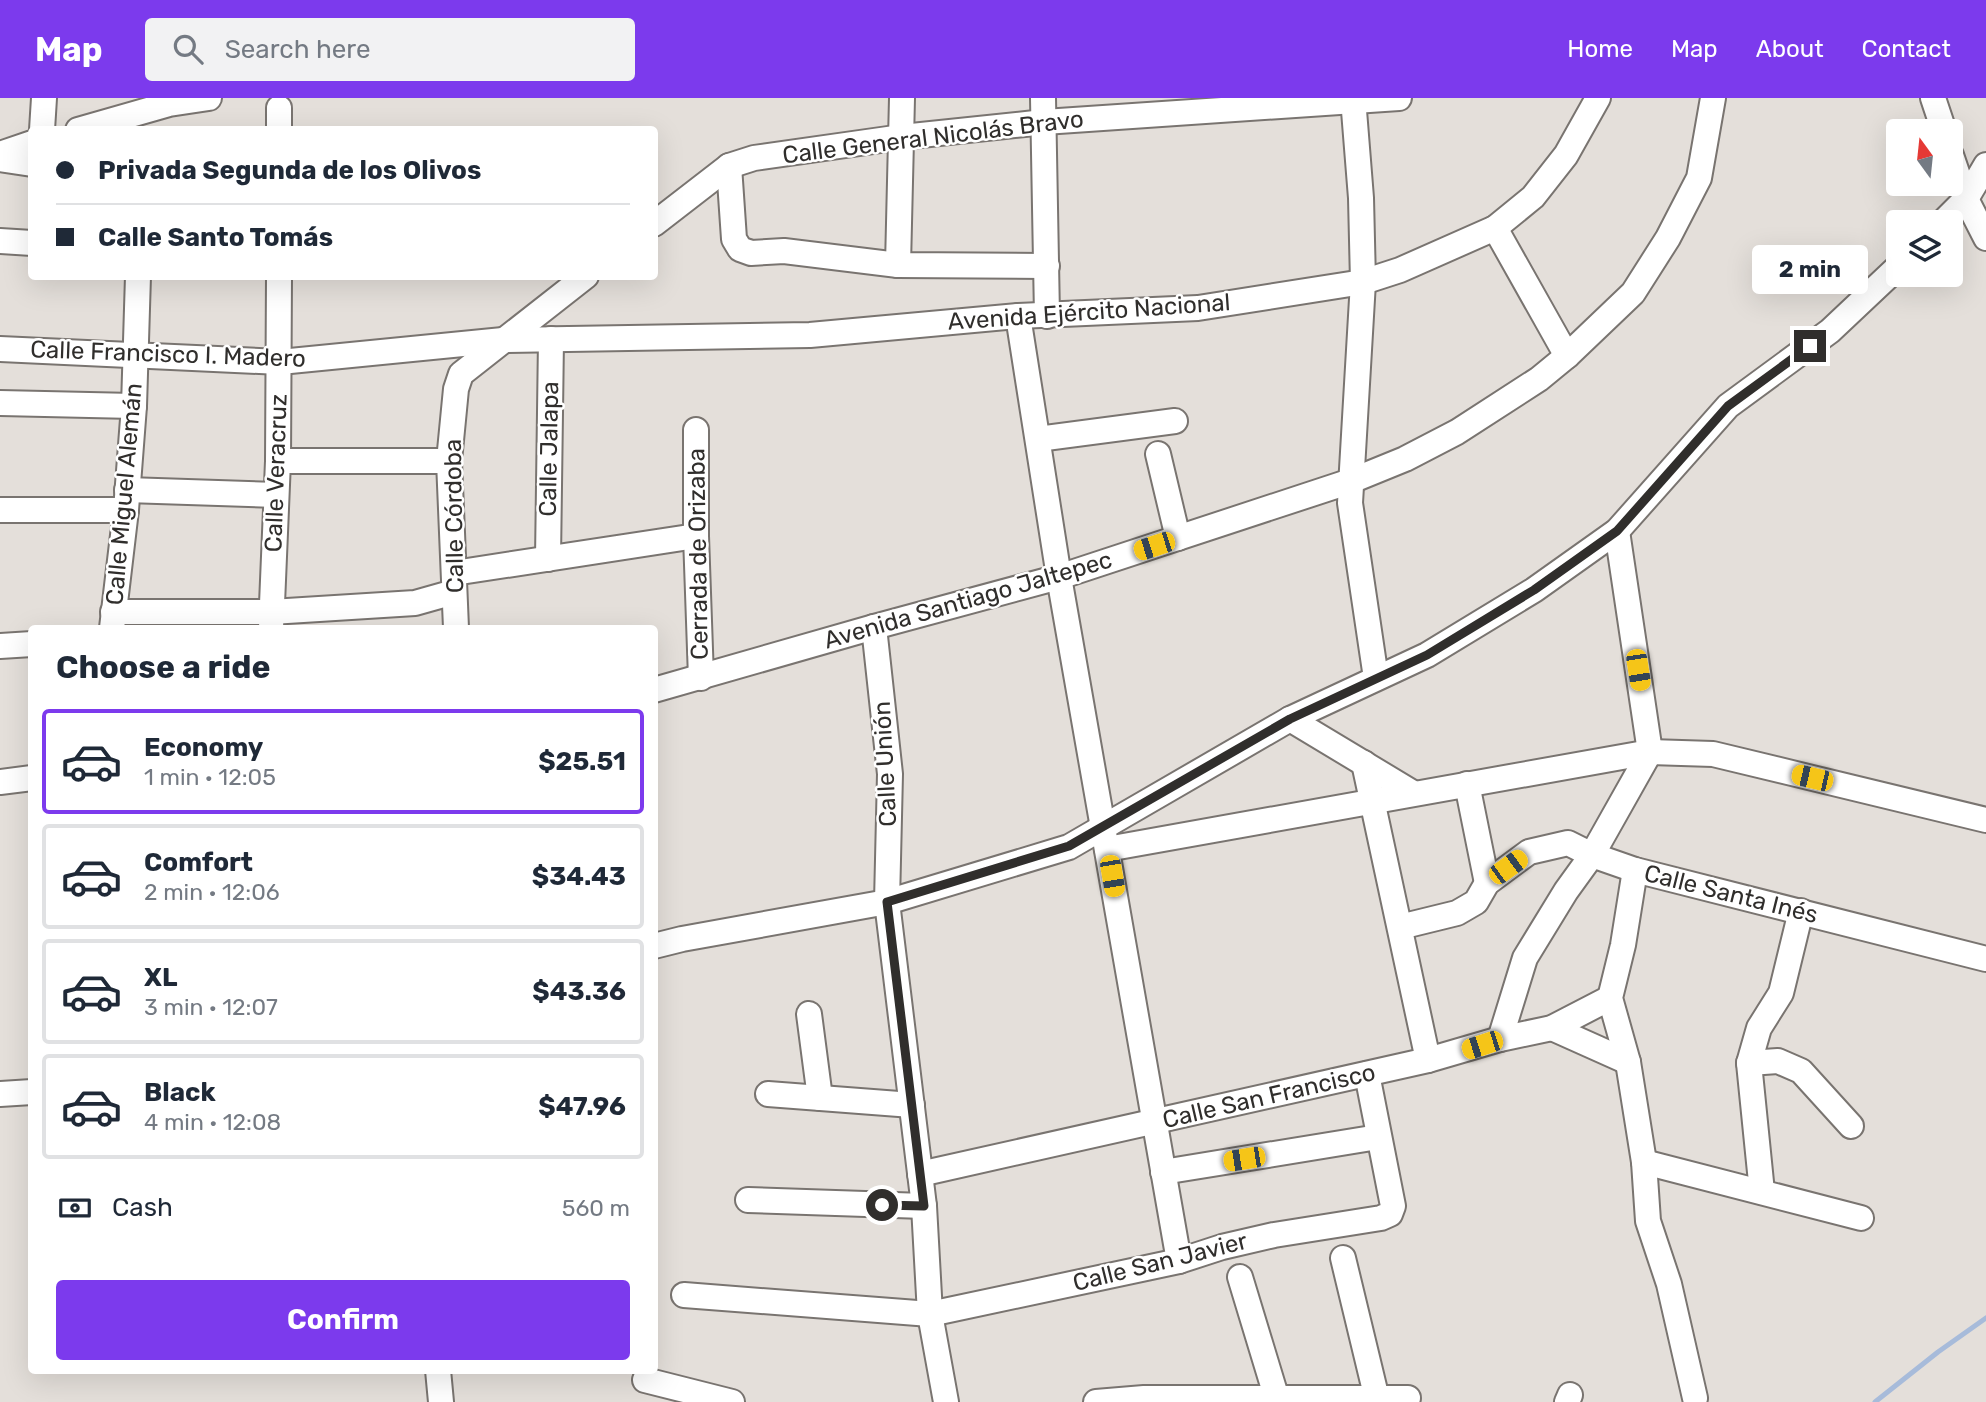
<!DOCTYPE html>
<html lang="en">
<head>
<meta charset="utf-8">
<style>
  :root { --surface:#fff; --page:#f2f2f3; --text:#1f2937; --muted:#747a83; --line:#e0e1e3; --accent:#7c3aed }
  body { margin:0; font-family:Rubik,sans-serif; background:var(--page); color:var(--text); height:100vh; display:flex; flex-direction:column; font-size:26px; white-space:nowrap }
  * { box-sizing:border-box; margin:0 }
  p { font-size:23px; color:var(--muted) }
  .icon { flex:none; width:38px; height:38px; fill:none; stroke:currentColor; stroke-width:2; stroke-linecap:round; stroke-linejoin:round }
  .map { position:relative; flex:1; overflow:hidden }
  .sheet { position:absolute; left:28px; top:527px; width:630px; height:749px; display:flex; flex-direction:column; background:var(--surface); border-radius:7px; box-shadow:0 7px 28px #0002 }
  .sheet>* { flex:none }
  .top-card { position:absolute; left:28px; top:28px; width:630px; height:154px; border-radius:7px; box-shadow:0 7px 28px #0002; display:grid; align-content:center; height:154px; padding:0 28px; background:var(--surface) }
  .needle { width:46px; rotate:345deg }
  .fabs { position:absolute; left:1886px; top:21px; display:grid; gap:14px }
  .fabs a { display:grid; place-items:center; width:77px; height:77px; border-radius:7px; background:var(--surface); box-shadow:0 7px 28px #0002; font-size:35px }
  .end { position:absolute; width:32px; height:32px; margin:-16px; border:9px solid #302e2c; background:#fff; box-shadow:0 0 0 4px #fff }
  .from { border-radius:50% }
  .bubble { position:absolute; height:49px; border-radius:7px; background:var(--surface); box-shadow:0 7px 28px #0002; font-size:23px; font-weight:700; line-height:49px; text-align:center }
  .car { position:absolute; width:21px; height:42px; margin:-21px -10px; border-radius:9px; box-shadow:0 0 5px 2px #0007; background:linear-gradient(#f5c518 24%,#345 0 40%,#f5c518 0 76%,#345 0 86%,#f5c518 0) }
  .top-card b { display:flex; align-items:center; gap:24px; height:66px; font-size:26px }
  .top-card b+b { border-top:2px solid var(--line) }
  .top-card i { width:18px; height:18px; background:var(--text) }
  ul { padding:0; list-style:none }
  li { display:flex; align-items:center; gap:21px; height:105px; margin:0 14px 10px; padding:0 14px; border:4px solid var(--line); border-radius:7px }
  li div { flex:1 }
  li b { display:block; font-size:26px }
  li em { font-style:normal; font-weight:700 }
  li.active { border-color:var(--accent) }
  li>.icon { width:63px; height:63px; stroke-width:1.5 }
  h2 { padding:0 28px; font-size:32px; line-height:84px }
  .pay { display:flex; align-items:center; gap:18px; height:77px; padding:0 28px; font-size:26px }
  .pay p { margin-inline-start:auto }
  .cta { display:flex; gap:14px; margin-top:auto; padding:14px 28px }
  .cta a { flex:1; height:80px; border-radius:7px; background:var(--accent); color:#fff; font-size:28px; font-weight:700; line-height:80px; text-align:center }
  header { display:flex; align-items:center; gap:42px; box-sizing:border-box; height:98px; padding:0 35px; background:var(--accent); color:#fff }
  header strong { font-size:33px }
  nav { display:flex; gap:38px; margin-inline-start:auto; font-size:24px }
  .search { width:490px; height:63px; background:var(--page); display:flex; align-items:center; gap:18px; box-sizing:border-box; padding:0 24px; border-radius:7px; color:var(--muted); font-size:26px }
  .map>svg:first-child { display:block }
</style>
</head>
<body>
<header>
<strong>Map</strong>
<div class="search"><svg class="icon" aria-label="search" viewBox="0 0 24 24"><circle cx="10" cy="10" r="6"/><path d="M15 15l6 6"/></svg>Search here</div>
<nav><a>Home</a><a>Map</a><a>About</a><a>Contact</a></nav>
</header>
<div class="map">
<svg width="1986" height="1304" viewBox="0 0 1986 1304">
  <rect width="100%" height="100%" fill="#e4dfda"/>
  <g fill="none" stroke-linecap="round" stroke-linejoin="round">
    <polyline stroke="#a7bbda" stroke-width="5" points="1875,1304 1938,1254 1986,1220"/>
    <defs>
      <g id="minor">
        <polyline points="1043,0 1047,218"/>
        <polyline points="1353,0 1361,100 1363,184 1350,405 1376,580"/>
        <polyline points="1933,0 1944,33"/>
        <polyline points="42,32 44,0"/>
        <polyline points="78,32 169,6 209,0"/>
        <polyline points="279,32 279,10"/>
        <polyline points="0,56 32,45"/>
        <polyline points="1951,57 1966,101 1986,140"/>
        <polyline points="0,61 32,66"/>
        <polyline points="729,68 734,141 740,151 751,155 784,153 898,167 1047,168"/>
        <polyline points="1943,124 1966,101 1986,67"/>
        <polyline points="654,126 729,68 754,60 902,39 1044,24 1399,0"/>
        <polyline points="1495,130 1567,258"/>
        <polyline points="0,143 32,145"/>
        <polyline points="898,167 902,0"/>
        <polyline points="1018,218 1059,479 1179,1163"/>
        <polyline points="0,251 280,264 503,242 810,237 1018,218 1198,210 1363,184 1400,172 1495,130 1533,99 1566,57 1598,0"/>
        <polyline points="0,305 134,308"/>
        <polyline points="696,332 696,438 701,580"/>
        <polyline points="1038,341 1175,323"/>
        <polyline points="1158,356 1178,440"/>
        <polyline points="278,363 449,363"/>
        <polyline points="127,392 276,397"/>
        <polyline points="0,412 126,412"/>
        <polyline points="548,461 551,241"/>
        <polyline points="454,475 696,438"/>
        <polyline points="113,514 271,514 415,505 454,494"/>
        <polyline points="874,529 890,676 887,804 924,1108 930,1216 946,1304"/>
        <polyline points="112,530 126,412 134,308 138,178"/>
        <polyline points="271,530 278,363 279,178"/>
        <polyline points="456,530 449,363 456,291 461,276 586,178"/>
        <polyline points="0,548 32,546"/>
        <polyline points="654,592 874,529 1059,479 1351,383 1405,361 1457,334 1539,281 1567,258 1633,195 1668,140 1699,80 1713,0"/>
        <polyline points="1290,621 1413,695"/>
        <polyline points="1364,665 1428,962"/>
        <polyline points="0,684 32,680"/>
        <polyline points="1467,686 1487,785"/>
        <polyline points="1107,751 1650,654 1713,656 1986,722"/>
        <polyline points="1635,772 1623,847 1610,900 1628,964 1644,1064 1648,1123 1669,1186 1695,1300"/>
        <polyline points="1400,829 1457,815 1476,804 1487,785 1529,754 1568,745 1592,757 1635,772 1986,861"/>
        <polyline points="654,848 682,841 887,804 1069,749 1290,621 1427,557 1534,492 1617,433 1728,308 1830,233 1899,168"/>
        <polyline points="809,916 820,1000"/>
        <polyline points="1552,930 1628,964"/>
        <polyline points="1500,941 1525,860 1566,793 1592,757 1650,654 1617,433"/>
        <polyline points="1749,965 1778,963 1801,973 1851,1028"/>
        <polyline points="0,996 32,994"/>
        <polyline points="768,996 912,1007"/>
        <polyline points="1644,1064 1861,1120"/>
        <polyline points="1163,1074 1378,1039"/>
        <polyline points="920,1076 1428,962 1500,941 1552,930 1610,900"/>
        <polyline points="1762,1094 1749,965 1759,930 1781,895 1801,813"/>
        <polyline points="748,1102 924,1108"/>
        <polyline points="1343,1160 1377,1301"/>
        <polyline points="1240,1179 1277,1301"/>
        <polyline points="684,1197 930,1216 1179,1163 1222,1149 1274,1137 1381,1120 1390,1116 1393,1108 1367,976"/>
        <polyline points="438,1272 441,1304"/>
        <polyline points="645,1282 732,1304"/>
        <polyline points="1096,1304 1144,1300 1408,1300"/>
        <polyline points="1567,1304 1570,1297"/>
      </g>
    </defs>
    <use href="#minor" stroke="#797470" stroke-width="28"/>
    <use href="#minor" stroke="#fff" stroke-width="24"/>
  </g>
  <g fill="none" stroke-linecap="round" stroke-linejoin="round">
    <polyline stroke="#302e2c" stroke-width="9" points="882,1107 924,1108 887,804 1069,748 1290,621 1427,557 1534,492 1617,433 1728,308 1810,248"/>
  </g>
  <g text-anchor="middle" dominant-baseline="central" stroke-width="5" stroke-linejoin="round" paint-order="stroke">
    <g font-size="24" fill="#302e2c" stroke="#fff">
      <text transform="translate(933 39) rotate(-7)">Calle General Nicolás Bravo</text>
      <text transform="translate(1089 214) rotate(-4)">Avenida Ejército Nacional</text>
      <text transform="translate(168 256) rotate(2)">Calle Francisco I. Madero</text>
      <text transform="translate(549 351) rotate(-89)">Calle Jalapa</text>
      <text transform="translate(276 375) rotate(-88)">Calle Veracruz</text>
      <text transform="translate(124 396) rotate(-85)">Calle Miguel Alemán</text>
      <text transform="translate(454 418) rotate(-91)">Calle Córdoba</text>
      <text transform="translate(698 456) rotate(-91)">Cerrada de Orizaba</text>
      <text transform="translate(968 502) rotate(-16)">Avenida Santiago Jaltepec</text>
      <text transform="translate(885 666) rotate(-93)">Calle Unión</text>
      <text transform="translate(1731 796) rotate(14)">Calle Santa Inés</text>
      <text transform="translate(1269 998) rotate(-13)">Calle San Francisco</text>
      <text transform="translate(1160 1164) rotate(-14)">Calle San Javier</text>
    </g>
  </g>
</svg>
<div class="fabs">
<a><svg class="needle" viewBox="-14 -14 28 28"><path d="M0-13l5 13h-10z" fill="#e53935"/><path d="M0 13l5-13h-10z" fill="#747a83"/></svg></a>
<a><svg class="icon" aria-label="layers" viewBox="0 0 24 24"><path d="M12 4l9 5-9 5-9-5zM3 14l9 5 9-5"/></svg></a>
</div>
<i class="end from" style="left:882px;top:1107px"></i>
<i class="end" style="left:1810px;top:248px"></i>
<div class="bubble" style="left:1752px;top:147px;width:116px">2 min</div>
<i class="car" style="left:1154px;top:448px;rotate:252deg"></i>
<i class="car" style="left:1638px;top:572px;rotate:171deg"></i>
<i class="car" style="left:1812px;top:680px;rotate:283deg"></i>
<i class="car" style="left:1508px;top:769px;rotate:54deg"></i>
<i class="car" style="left:1112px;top:778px;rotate:170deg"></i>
<i class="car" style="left:1482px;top:947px;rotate:252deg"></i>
<i class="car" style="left:1244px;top:1061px;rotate:261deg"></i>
<div class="top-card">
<b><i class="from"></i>Privada Segunda de los Olivos</b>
<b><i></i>Calle Santo Tomás</b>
</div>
<section class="sheet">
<h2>Choose a ride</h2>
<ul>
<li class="active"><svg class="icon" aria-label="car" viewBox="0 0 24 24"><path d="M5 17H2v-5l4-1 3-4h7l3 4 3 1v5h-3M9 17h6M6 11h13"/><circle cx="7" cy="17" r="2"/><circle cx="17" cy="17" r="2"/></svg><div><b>Economy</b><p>1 min · 12:05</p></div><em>$25.51</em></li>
<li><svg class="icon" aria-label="car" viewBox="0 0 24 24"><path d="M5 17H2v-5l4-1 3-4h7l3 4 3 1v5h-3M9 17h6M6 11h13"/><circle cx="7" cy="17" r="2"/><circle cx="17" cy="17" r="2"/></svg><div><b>Comfort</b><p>2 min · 12:06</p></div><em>$34.43</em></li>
<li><svg class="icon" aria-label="car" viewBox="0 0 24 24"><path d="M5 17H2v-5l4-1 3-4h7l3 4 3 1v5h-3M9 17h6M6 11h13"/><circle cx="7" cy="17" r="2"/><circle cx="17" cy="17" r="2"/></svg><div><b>XL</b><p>3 min · 12:07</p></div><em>$43.36</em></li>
<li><svg class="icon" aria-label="car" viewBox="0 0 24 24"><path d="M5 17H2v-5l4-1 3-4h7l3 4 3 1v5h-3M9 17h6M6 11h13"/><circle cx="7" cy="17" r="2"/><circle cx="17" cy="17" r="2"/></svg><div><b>Black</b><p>4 min · 12:08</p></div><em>$47.96</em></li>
</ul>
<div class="pay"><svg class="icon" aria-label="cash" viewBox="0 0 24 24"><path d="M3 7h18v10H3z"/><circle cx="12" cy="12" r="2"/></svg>Cash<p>560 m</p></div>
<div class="cta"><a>Confirm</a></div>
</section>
</div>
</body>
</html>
